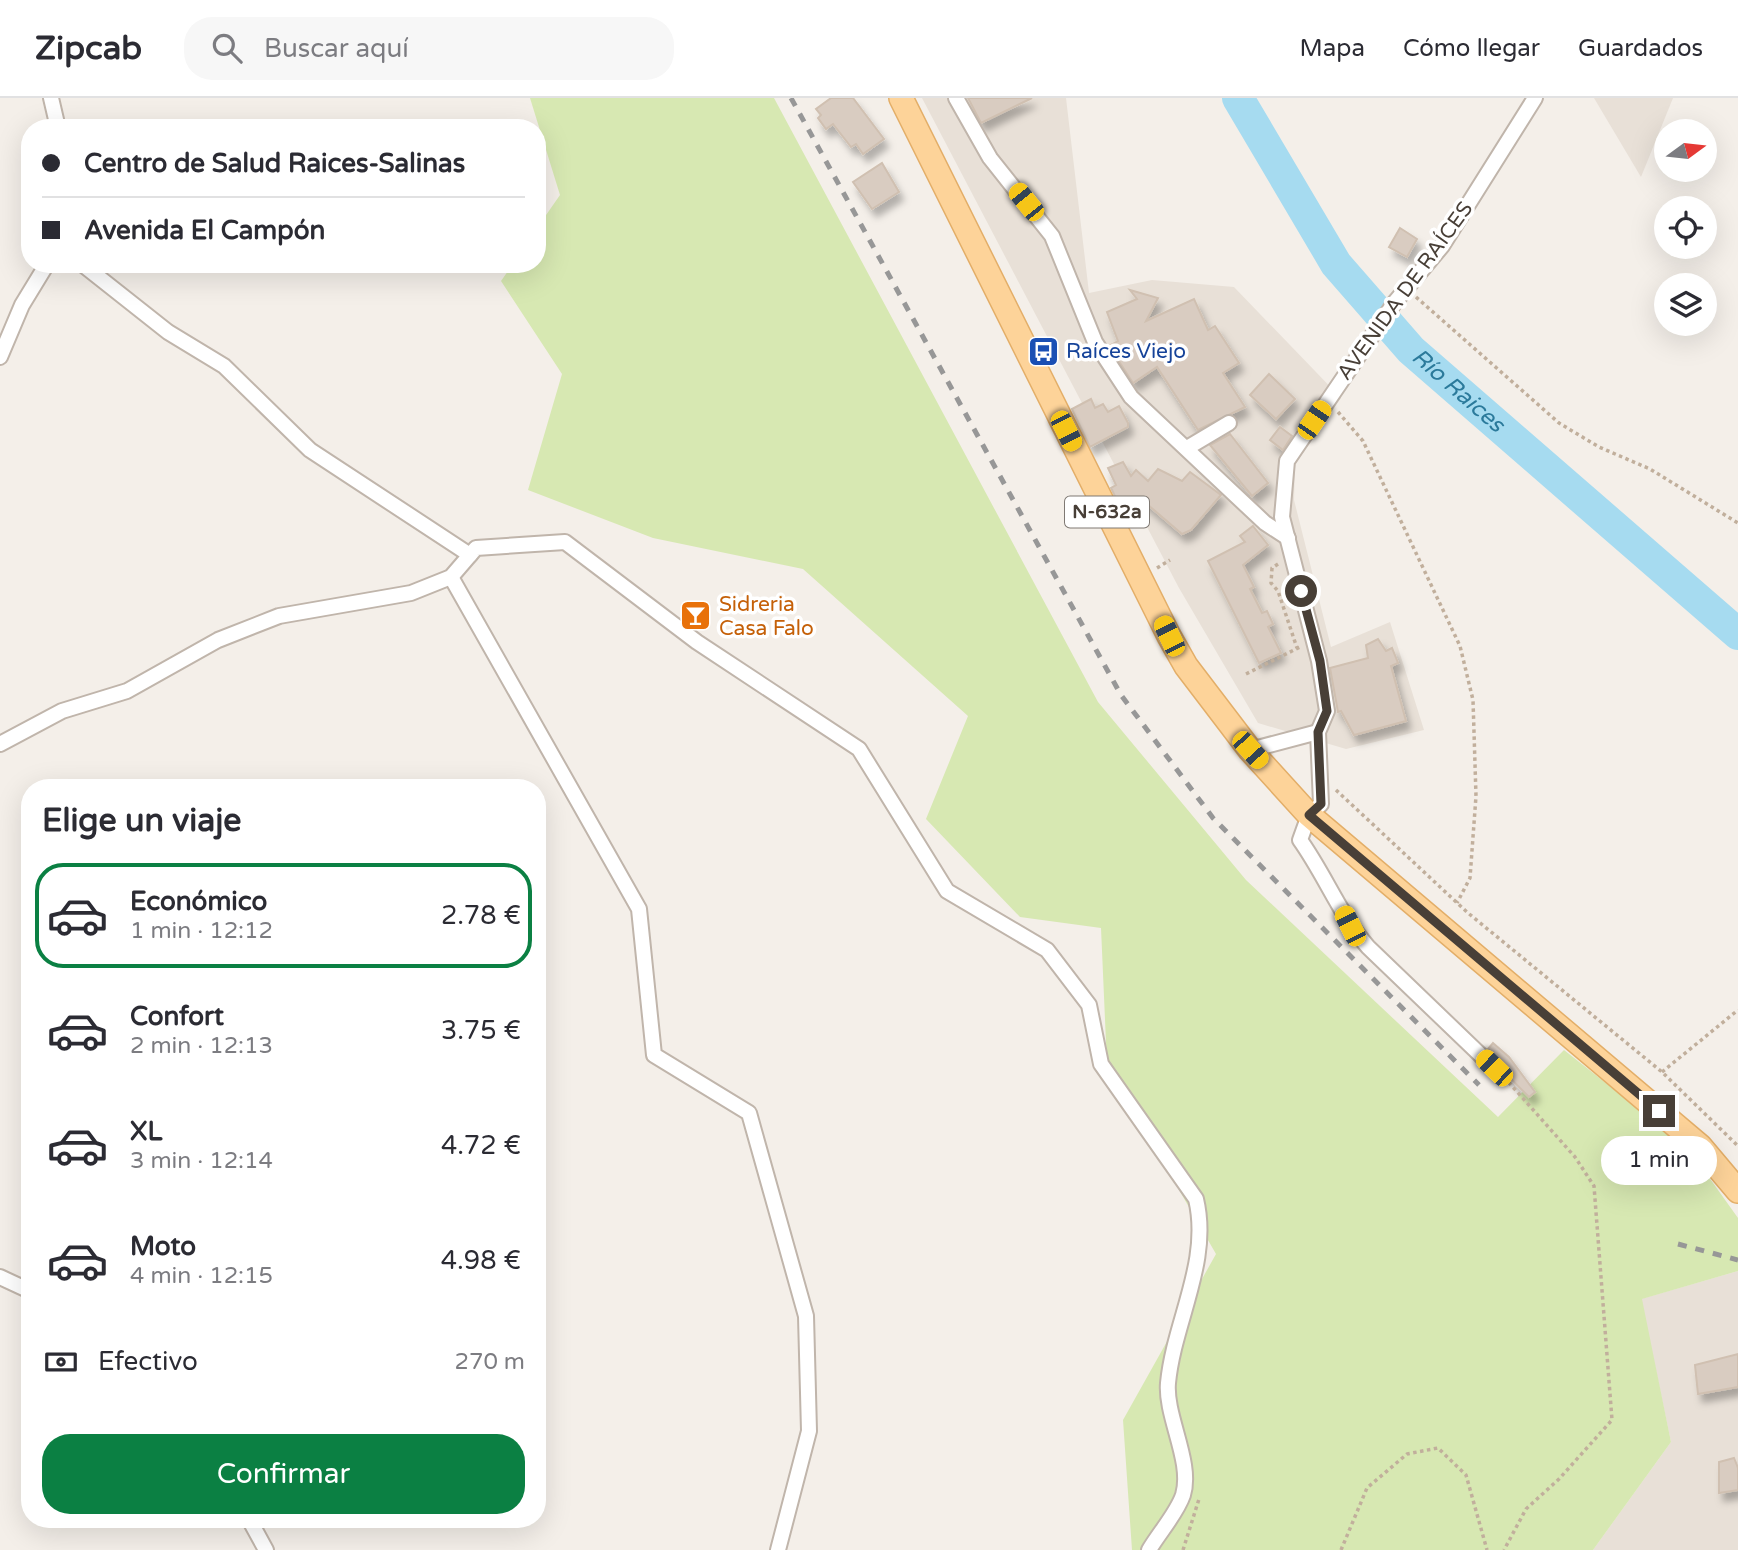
<!DOCTYPE html>
<html lang="es">
<head>
<meta charset="utf-8">
<style>
  :root { --surface:#fff; --page:#f7f7f7; --text:#2b2b33; --muted:#7c7c81; --line:#e1e1e2; --accent:#0b8043 }
  body { margin:0; font-family:"Varela Round",sans-serif; background:var(--page); color:var(--text); height:100vh; display:flex; flex-direction:column; font-size:26px; white-space:nowrap }
  * { box-sizing:border-box; margin:0 }
  p { font-size:23px; color:var(--muted) }
  .icon { flex:none; width:38px; height:38px; fill:none; stroke:currentColor; stroke-width:2; stroke-linecap:round; stroke-linejoin:round }
  .map { position:relative; flex:1; overflow:hidden }
  .side { position:absolute; left:21px; top:681px; width:525px; height:749px; display:flex; flex-direction:column; background:var(--surface); border-radius:28px; box-shadow:0 7px 28px #0002 }
  .side>* { flex:none }
  .guide { position:absolute; left:21px; top:21px; width:525px; height:154px; border-radius:28px; box-shadow:0 7px 28px #0002; display:grid; align-content:center; height:154px; padding:0 21px; background:var(--surface) }
  .needle { width:46px; rotate:75deg }
  .controls { position:absolute; left:1654px; top:21px; display:grid; gap:14px }
  .controls a { display:grid; place-items:center; width:63px; height:63px; border-radius:50%; background:var(--surface); box-shadow:0 7px 28px #0002; font-size:35px }
  .end { position:absolute; width:32px; height:32px; margin:-16px; border:9px solid #483f37; background:#fff; box-shadow:0 0 0 4px #fff }
  .from { border-radius:50% }
  .bubble { position:absolute; height:49px; border-radius:24px; background:var(--surface); box-shadow:0 7px 28px #0002; font-size:23px; font-weight:600; line-height:49px; text-align:center }
  .car { position:absolute; width:21px; height:42px; margin:-21px -10px; border-radius:9px; box-shadow:0 0 5px 2px #0007; background:linear-gradient(#f5c518 24%,#345 0 40%,#f5c518 0 76%,#345 0 86%,#f5c518 0) }
  .guide b { display:flex; align-items:center; gap:24px; height:66px; font-size:26px }
  .guide b+b { border-top:2px solid var(--line) }
  .guide i { width:18px; height:18px; background:var(--text) }
  ul { padding:0; list-style:none }
  li { display:flex; align-items:center; gap:21px; height:105px; margin:0 14px 10px; padding:0 7px; border:4px solid transparent; border-radius:28px }
  li div { flex:1 }
  li b { display:block; font-size:26px }
  li em { font-style:normal; font-weight:600 }
  li.selected { border-color:var(--accent) }
  li>.icon { width:63px; height:63px; stroke-width:1.5 }
  h2 { padding:0 21px; font-size:32px; line-height:84px }
  .pay { display:flex; align-items:center; gap:18px; height:77px; padding:0 21px; font-size:26px }
  .pay p { margin-inline-start:auto }
  .action { display:flex; gap:14px; margin-top:auto; padding:14px 21px }
  .action a { flex:1; height:80px; border-radius:28px; background:var(--accent); color:#fff; font-size:28px; font-weight:600; line-height:80px; text-align:center }
  header { display:flex; align-items:center; gap:42px; box-sizing:border-box; height:98px; padding:0 35px; background:var(--surface); border-bottom:2px solid var(--line) }
  header strong { font-size:33px }
  nav { display:flex; gap:38px; margin-inline-start:auto; font-size:24px }
  .search { width:490px; height:63px; background:var(--page); display:flex; align-items:center; gap:18px; box-sizing:border-box; padding:0 24px; border-radius:28px; color:var(--muted); font-size:26px }
  .map>svg:first-child { display:block }
</style>
</head>
<body>
<header>
<strong>Zipcab</strong>
<div class="search"><svg class="icon" aria-label="search" viewBox="0 0 24 24"><circle cx="10" cy="10" r="6"/><path d="M15 15l6 6"/></svg>Buscar aquí</div>
<nav><a>Mapa</a><a>Cómo llegar</a><a>Guardados</a></nav>
</header>
<div class="map">
<svg width="1738" height="1452" viewBox="0 0 1738 1452">
  <defs>
    <filter id="shadow"><feDropShadow dx="4.5" dy="8" stdDeviation="3.5" flood-color="#0004"/></filter>
  </defs>
  <rect width="100%" height="100%" fill="#f4efe9"/>
  <g fill="#e8e0d7">
    <polygon points="922,0 1066,0 1089,195 1152,182 1234,189 1341,300 1295,367 1294,402 1331,549 1390,524 1424,632 1346,651 1258,625 1179,490"/>
    <polygon points="1594,0 1673,0 1641,79"/>
    <polygon points="1738,1173 1738,1452 1593,1452 1671,1344 1641,1201"/>
  </g>
  <polygon fill="#d7e8b2" points="530,0 774,0 1098,604 1246,782 1498,1019 1564,952 1688,1050 1738,1120 1738,1173 1642,1201 1671,1344 1593,1452 1132,1452 1123,1322 1216,1156 1107,967 1101,830 1020,819 926,721 968,618 803,471 653,440 528,392 562,276 501,183 513,166 537,166 537,130 560,97"/>
  <g fill="none" stroke-linecap="round" stroke-linejoin="round">
    <path stroke="#a6dbf0" stroke-width="32" id="s1" d="M1238,0L1336,166L1411,252L1738,536"/>
  </g>
  <g fill="#d9ccc1" stroke="#d0c0b1" stroke-width="2" filter="url(#shadow)">
    <polygon points="831,0 853,0 884,41 863,56 856,46 851,49 833,26 826,31 818,20 821,17 816,11"/>
    <polygon points="968,0 1032,0 981,25"/>
    <polygon points="882,65 899,94 872,111 853,84"/>
    <polygon points="1400,130 1417,141 1407,159 1389,149"/>
    <polygon points="1130,192 1158,200 1146,223 1194,201 1208,232 1215,228 1239,265 1223,275 1245,309 1198,332 1157,269 1133,285 1109,248 1118,243 1107,214 1137,201"/>
    <polygon points="1269,276 1295,301 1276,321 1250,297"/>
    <polygon points="1091,301 1095,310 1103,306 1108,314 1119,308 1128,325 1128,329 1090,349 1072,311"/>
    <polygon points="1280,329 1292,338 1283,352 1270,342"/>
    <polygon points="1230,336 1268,385 1252,398 1210,347"/>
    <polygon points="1123,364 1131,378 1136,372 1148,383 1158,371 1182,383 1190,374 1221,397 1191,432 1182,436 1141,401 1125,419 1111,390 1116,387 1108,370"/>
    <polygon points="1253,428 1268,447 1243,467 1254,489 1250,491 1262,515 1267,513 1273,526 1268,529 1281,555 1259,565 1208,463 1245,444 1240,438"/>
    <polygon points="1378,541 1386,553 1392,550 1398,565 1391,568 1406,623 1354,637 1341,613 1338,614 1330,570 1368,560 1366,547"/>
    <polygon points="1493,945 1509,959 1535,994 1529,999 1503,973 1501,964 1488,951"/>
    <polygon points="1738,1256 1738,1289 1698,1296 1695,1267"/>
    <polygon points="1734,1360 1738,1370 1738,1392 1719,1395 1719,1364"/>
  </g>
  <g fill="none" stroke-linecap="round" stroke-linejoin="round">
    <defs>
      <g id="minor">
        <polyline points="51,0 58,30"/>
        <polyline points="956,0 990,60 1052,138 1095,244 1131,299 1265,425 1288,440"/>
        <polyline points="82,166 168,234 224,268 310,352 470,457"/>
        <polyline points="0,259 22,207 47,166"/>
        <polyline points="1187,350 1229,325"/>
        <polyline points="451,479 639,811 654,957 749,1015 806,1218 809,1333 778,1452"/>
        <path d="M0,646L62,613L127,593L218,542L279,518L411,495L451,479L476,450L565,444L697,544L859,651L947,793L1047,852L1089,907L1101,966L1196,1101C1211,1164 1174,1223 1168,1285C1165,1318 1193,1364 1183,1397C1177,1415 1159,1435 1149,1452"/>
        <polyline points="1250,652 1318,634"/>
        <path d="M1494,970L1368,849C1340,817 1325,777 1300,742L1309,717L1321,706L1318,634L1327,613L1319,563L1282,419L1287,363L1395,204L1442,148L1535,0"/>
        <polyline points="0,1179 30,1193"/>
        <polyline points="249,1421 266,1452"/>
      </g>
      <polyline id="primary" points="901,0 1169,538 1186,568 1250,652 1309,717 1700,1048 1738,1093"/>
    </defs>
    <use href="#minor" stroke="#c0b5ab" stroke-width="18"/>
    <use href="#primary" stroke="#e3ae68" stroke-width="26"/>
    <g stroke="#c1af9c" stroke-width="3.5" stroke-dasharray="3.5 3.5" stroke-linecap="butt">
      <polyline points="1416,199 1559,325 1599,349 1650,371 1738,425"/>
      <polyline points="1338,314 1363,343 1460,548 1473,602 1476,698 1470,780 1457,805"/>
      <polyline points="1278,466 1272,470 1271,485 1278,493 1297,550"/>
      <polyline points="1157,470 1170,462"/>
      <polyline points="1246,576 1302,548"/>
      <polyline points="1336,692 1468,815 1662,974 1738,1048"/>
      <polyline points="1662,974 1738,912"/>
      <polyline points="1504,979 1575,1059 1594,1088 1612,1322 1559,1381 1526,1411 1504,1452"/>
      <polyline points="1183,1452 1199,1401"/>
      <polyline points="1341,1452 1367,1390 1407,1356 1438,1350 1466,1377 1487,1452"/>
    </g>
    <use href="#minor" stroke="#fff" stroke-width="14"/>
    <use href="#primary" stroke="#fdd399" stroke-width="23"/>
    <g stroke="#979797" stroke-width="5" stroke-dasharray="9 9" stroke-linecap="butt">
      <polyline points="791,0 1121,597 1213,720 1479,987"/>
      <polyline points="1678,1146 1738,1162"/>
    </g>
  </g>
  <g fill="none" stroke-linecap="round" stroke-linejoin="round">
    <polyline stroke="#483f37" stroke-width="9" points="1301,493 1320,563 1327,613 1318,634 1321,706 1309,717 1659,1013"/>
  </g>
  <defs>
    <symbol id="bus-square" viewBox="-11 -11 22 22"><rect x="-9" y="-9" width="18" height="18" rx="4" fill="#1a4fb4" stroke="#fff"/><path d="M-5-6H5V4H4V6H2V4H-2V6H-4V4H-5ZM-3.5-4V0h7V-4ZM-3.5 1.2v1.5H-2V1.2ZM2 1.2v1.5H3.5V1.2Z" fill="#fff"/></symbol>
    <symbol id="bar-square" viewBox="-11 -11 22 22"><rect x="-9" y="-9" width="18" height="18" rx="4" fill="#e8710a" stroke="#fff"/><path d="M-6-5H6L.8 .8V4.5H3.5V6h-7V4.5H-.8V.8Z" fill="#fff"/></symbol>
  </defs>
  <g fill-rule="evenodd">
    <use href="#bus-square" x="1026" y="236" width="35" height="35"/>
    <use href="#bar-square" x="678" y="500" width="35" height="35"/>
  </g>
  <g text-anchor="middle" dominant-baseline="central" stroke-width="7" stroke-linejoin="round" paint-order="stroke">
    <rect fill="#fff" stroke="#7f7973" stroke-width="2" x="1065" y="398.5" width="84" height="31" rx="5"/>
    <g font-size="19" font-weight="bold" fill="#483f37">
      <text x="1107" y="414">N-632a</text>
    </g>
    <g font-size="21" fill="#483f37" stroke="#fff">
      <text transform="translate(1405 193) rotate(-54)">AVENIDA DE RAÍCES</text>
    </g>
    <g font-size="21" fill="#164399" stroke="#fff" text-anchor="start">
      <text x="1066" y="253">Raíces Viejo</text>
    </g>
    <g font-size="21" fill="#c56008" stroke="#fff" text-anchor="start">
      <text x="719" y="506">Sidreria<tspan x="719" dy="24">Casa Falo</tspan></text>
    </g>
    <g font-size="23" font-style="italic" fill="#2b7a9b" stroke="#fff">
      <text stroke="none"><textPath href="#s1" startOffset="369">Río Raices</textPath></text>
    </g>
  </g>
</svg>
<div class="controls">
<a><svg class="needle" viewBox="-14 -14 28 28"><path d="M0-13l5 13h-10z" fill="#e53935"/><path d="M0 13l5-13h-10z" fill="#7c7c81"/></svg></a>
<a><svg class="icon" aria-label="locate" viewBox="0 0 24 24"><circle cx="12" cy="12" r="6"/><path d="M12 2v4M12 18v4M2 12h4M18 12h4"/></svg></a>
<a><svg class="icon" aria-label="layers" viewBox="0 0 24 24"><path d="M12 4l9 5-9 5-9-5zM3 14l9 5 9-5"/></svg></a>
</div>
<i class="end from" style="left:1301px;top:493px"></i>
<i class="end" style="left:1659px;top:1013px"></i>
<div class="bubble" style="left:1601px;top:1038px;width:116px">1 min</div>
<i class="car" style="left:1026px;top:104px;rotate:321deg"></i>
<i class="car" style="left:1314px;top:322px;rotate:34deg"></i>
<i class="car" style="left:1066px;top:333px;rotate:153deg"></i>
<i class="car" style="left:1169px;top:538px;rotate:334deg"></i>
<i class="car" style="left:1250px;top:652px;rotate:138deg"></i>
<i class="car" style="left:1350px;top:828px;rotate:333deg"></i>
<i class="car" style="left:1494px;top:970px;rotate:314deg"></i>
<div class="guide">
<b><i class="from"></i>Centro de Salud Raices-Salinas</b>
<b><i></i>Avenida El Campón</b>
</div>
<section class="side">
<h2>Elige un viaje</h2>
<ul>
<li class="selected"><svg class="icon" aria-label="car" viewBox="0 0 24 24"><path d="M5 17H2v-5l4-1 3-4h7l3 4 3 1v5h-3M9 17h6M6 11h13"/><circle cx="7" cy="17" r="2"/><circle cx="17" cy="17" r="2"/></svg><div><b>Económico</b><p>1 min · 12:12</p></div><em>2.78 €</em></li>
<li><svg class="icon" aria-label="car" viewBox="0 0 24 24"><path d="M5 17H2v-5l4-1 3-4h7l3 4 3 1v5h-3M9 17h6M6 11h13"/><circle cx="7" cy="17" r="2"/><circle cx="17" cy="17" r="2"/></svg><div><b>Confort</b><p>2 min · 12:13</p></div><em>3.75 €</em></li>
<li><svg class="icon" aria-label="car" viewBox="0 0 24 24"><path d="M5 17H2v-5l4-1 3-4h7l3 4 3 1v5h-3M9 17h6M6 11h13"/><circle cx="7" cy="17" r="2"/><circle cx="17" cy="17" r="2"/></svg><div><b>XL</b><p>3 min · 12:14</p></div><em>4.72 €</em></li>
<li><svg class="icon" aria-label="car" viewBox="0 0 24 24"><path d="M5 17H2v-5l4-1 3-4h7l3 4 3 1v5h-3M9 17h6M6 11h13"/><circle cx="7" cy="17" r="2"/><circle cx="17" cy="17" r="2"/></svg><div><b>Moto</b><p>4 min · 12:15</p></div><em>4.98 €</em></li>
</ul>
<div class="pay"><svg class="icon" aria-label="cash" viewBox="0 0 24 24"><path d="M3 7h18v10H3z"/><circle cx="12" cy="12" r="2"/></svg>Efectivo<p>270 m</p></div>
<div class="action"><a>Confirmar</a></div>
</section>
</div>
</body>
</html>
